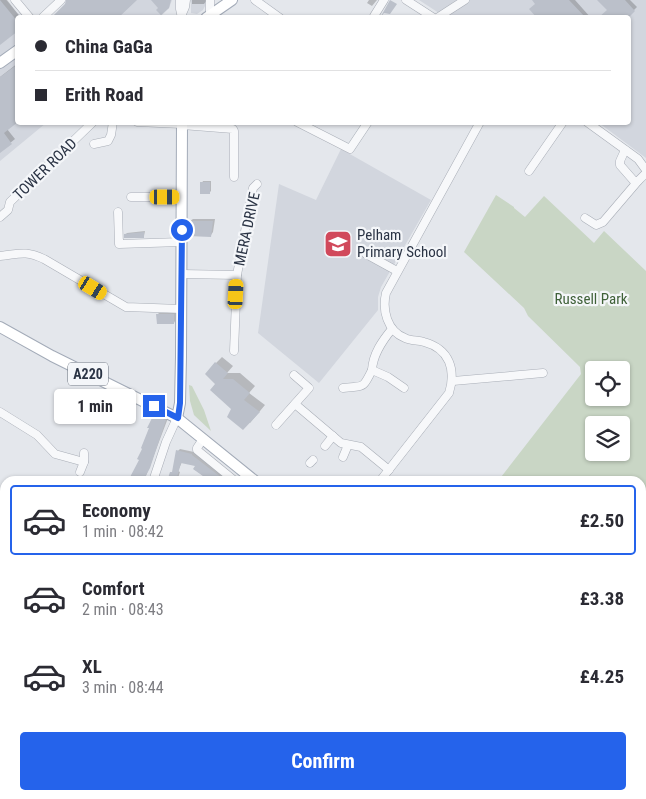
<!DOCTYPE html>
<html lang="en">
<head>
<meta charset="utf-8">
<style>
  :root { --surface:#fff; --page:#f7f7f7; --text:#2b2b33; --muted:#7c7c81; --line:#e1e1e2; --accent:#2563eb }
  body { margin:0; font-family:"Roboto Condensed",sans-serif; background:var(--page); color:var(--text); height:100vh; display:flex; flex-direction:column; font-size:19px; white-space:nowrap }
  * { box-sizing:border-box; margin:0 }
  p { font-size:16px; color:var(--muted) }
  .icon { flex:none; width:28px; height:28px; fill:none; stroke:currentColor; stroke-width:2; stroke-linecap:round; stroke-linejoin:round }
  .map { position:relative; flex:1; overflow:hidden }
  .side { position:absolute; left:0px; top:476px; width:646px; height:324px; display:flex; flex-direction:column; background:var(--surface); border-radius:15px 15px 0 0; box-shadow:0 1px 4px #0004 }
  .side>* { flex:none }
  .top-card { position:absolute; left:15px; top:15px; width:616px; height:110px; border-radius:5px; box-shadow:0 1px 4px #0004; display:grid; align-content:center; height:110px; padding:0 20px; background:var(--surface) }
  .buttons { position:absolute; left:585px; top:361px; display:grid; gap:10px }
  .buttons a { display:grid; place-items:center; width:45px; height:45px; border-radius:5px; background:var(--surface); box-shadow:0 1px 4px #0004; font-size:25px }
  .end { position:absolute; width:22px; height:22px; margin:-11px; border:6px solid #2563eb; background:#fff; box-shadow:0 0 0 2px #fff }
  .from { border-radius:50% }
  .bubble { position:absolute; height:35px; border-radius:5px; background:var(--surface); box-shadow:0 1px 4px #0004; font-size:16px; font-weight:700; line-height:35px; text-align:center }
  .car { position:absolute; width:15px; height:30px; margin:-15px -8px; border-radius:6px; box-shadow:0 0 4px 1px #0007; background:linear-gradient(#f5c518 24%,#345 0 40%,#f5c518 0 76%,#345 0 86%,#f5c518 0) }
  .top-card b { display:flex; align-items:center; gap:18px; height:48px; font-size:19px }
  .top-card b+b { border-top:1px solid var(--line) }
  .top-card i { width:12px; height:12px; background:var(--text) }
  ul { padding:9px 0 0; list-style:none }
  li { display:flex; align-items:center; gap:15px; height:70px; margin:0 10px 8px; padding:0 10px; border:2px solid transparent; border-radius:5px }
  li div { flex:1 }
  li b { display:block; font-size:19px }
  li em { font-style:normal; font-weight:700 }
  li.selected { border-color:var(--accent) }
  li>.icon { width:45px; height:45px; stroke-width:1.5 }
  .button { display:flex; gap:10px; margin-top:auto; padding:10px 20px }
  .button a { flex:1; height:58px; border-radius:5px; background:var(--accent); color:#fff; font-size:20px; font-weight:700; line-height:58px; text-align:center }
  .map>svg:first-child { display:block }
</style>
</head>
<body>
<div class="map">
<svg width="646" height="799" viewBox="0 0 646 799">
  <rect width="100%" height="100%" fill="#e4e7ec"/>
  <g fill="#d2d6de">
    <polygon points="0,0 6,0 21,17 18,18 18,122 46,123 0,161"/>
    <polygon points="69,0 172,0 169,8 160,17 51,18"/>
    <polygon points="191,0 205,0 205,6 203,10 197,14 191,13"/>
    <polygon points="419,0 646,0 646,158 599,123 629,122 629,18 445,17"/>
    <polygon points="341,149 431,200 381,287 378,297 378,310 319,383 258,333 279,184 316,200"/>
  </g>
  <g fill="#c9d6c5" fill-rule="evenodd">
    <path d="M496,195L514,207V208L525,217L544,196L594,243L604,231L646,271V590H641V481H498L581,374L580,367L528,316L524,308L464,252ZM594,370H621V398H594ZM594,425H621V452H594Z"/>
    <polygon points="189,385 192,386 204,410 211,431 194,415 190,401"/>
  </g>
  <g fill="#0003">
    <polygon points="0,0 7,0 21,18 18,18 18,29 0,43"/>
    <polygon points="192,0 207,0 204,4 192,4"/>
    <polygon points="369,0 377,0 372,6 367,3"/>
    <polygon points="533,0 575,0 591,18 539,18 537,3"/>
    <polygon points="599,0 630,0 637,7 626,18 608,10"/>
    <polygon points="18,63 18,121 7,129 15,139 0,151 0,77"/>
    <polygon points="203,181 211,181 211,191 209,193 202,183"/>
    <polygon points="193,219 215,219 213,232 211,235 190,221"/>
    <polygon points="145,231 144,236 126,234 127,233"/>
    <polygon points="159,313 175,313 175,321 174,323 158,314"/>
    <polygon points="222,357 233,366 227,373 240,373 255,386 249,393 265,405 250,423 233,408 216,384 216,363"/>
    <polygon points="157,414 168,418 144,481 131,481 140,459 151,423"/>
    <polygon points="180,449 194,452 231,481 211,481 194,469 197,465 182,462 178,471 180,472 178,478 180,479 180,481 169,481 174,470 178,451"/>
    <polygon points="645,607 646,607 646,620 641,620 641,609"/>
    <polygon points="0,643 5,646 5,670 0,667"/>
    <polygon points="5,730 5,762 2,762 0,768 0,745"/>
    <polygon points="27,795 45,795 46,796 44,799 24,799"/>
  </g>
  <g fill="#bbc0ca">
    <polygon points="0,0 18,22 18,31 0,45"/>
    <polygon points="66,0 137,0 118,18 51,18 65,4"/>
    <polygon points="151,0 171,0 169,8 161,15 156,10 158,8"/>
    <polygon points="390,0 397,4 390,14 384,13 380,18"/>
    <polygon points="532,0 569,0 586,18 537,18 529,9 535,4"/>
    <polygon points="597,0 625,0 635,11 628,18 598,18 607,10"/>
    <polygon points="18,64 18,122 4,133 12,144 0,153 0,77"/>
    <rect x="200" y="182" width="10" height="12"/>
    <polygon points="189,221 213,221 211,237 188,236"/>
    <polygon points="144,232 144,238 124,238 124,234"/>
    <polygon points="156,314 174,314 174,324 157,324"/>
    <polygon points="215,362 228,373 223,379 233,379 250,393 244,400 260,412 243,430 227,417 231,409 210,390 215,384 205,374"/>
    <polygon points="153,416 166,420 150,468 143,481 134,481 129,479 139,460 137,459 142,449 141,448 149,428 147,428"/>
    <polygon points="176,450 192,454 192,455 226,481 210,481 193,469 195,466 181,463 176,481 167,481 170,472 172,472"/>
  </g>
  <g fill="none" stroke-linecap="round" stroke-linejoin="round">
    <defs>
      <g id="minor">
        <polyline points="15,0 30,18"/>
        <polyline points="180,0 180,9 182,18"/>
        <polyline points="255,0 280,18"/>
        <polyline points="406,0 434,18"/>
        <polyline points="182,14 185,7 186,0"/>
        <polyline points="210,16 210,0"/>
        <polyline points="374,16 384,0"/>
        <polyline points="43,17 61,0"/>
        <polyline points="437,18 465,0"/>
        <polyline points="137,122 182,124"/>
        <polyline points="297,122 350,149 368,122"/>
        <polyline points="587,122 638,159 646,170"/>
        <polyline points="182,125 233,129 234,131 234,177"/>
        <polyline points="94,144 108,141 111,135 113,122"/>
        <polyline points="625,150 620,161 620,165 634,181 638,181 646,173"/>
        <polyline points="529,171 563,122"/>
        <polyline points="131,197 182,197"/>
        <polyline points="118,212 119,244 181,242"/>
        <polyline points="0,217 8,210 10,202 93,122"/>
        <polyline points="585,218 596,225 603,222 638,181"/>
        <polyline points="366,254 397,271"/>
        <path d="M0,256C20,254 24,250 44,259L126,307L181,309"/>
        <polyline points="182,274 237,275 234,351"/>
        <polyline points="237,275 253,188 257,184"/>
        <path d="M392,329C382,341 373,354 372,370L388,377L404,388"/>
        <polyline points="453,381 543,373"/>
        <path d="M343,388C363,385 362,391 372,370"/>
        <polyline points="295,404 341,443 361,447 389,470"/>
        <polyline points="0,412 37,435 55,454 84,462 84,453"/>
        <polyline points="276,425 309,388 294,375"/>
        <polyline points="203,439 197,448 197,450 235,481"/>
        <polyline points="325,446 333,436"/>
        <polyline points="343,457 348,445"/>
        <polyline points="310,463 313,460"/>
        <polyline points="80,472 84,462"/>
        <polyline points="153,481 166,442 177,418"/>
        <path d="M380,481L449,393C456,370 450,349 424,342C418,340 411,341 405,338C387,331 382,310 386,293L480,122"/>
        <polyline points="0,504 5,507"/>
        <polyline points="0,595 5,598"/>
        <polyline points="641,597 646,597"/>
        <polyline points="0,687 5,690"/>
        <polyline points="641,715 646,712"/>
        <polyline points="344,795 345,799"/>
        <polyline points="9,799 11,795"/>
        <polyline points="54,799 56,795"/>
        <polyline points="130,799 131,795"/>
        <polyline points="457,799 467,795"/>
      </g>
      <g id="major">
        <polyline points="206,18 232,0"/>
        <polyline points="0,63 18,50"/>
        <polyline points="0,327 52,356 177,418 255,481"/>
        <polyline points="177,418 180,403 181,357 182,122"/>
        <polyline points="547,795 549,799"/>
      </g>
    </defs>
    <use href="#minor" stroke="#a9aeb7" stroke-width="9"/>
    <use href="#major" stroke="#a3abb8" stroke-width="12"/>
    <use href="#minor" stroke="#f7f8fa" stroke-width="8"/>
    <use href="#major" stroke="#fff" stroke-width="10"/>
  </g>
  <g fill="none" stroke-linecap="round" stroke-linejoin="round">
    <polyline stroke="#2563eb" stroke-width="6" points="154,406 178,418 180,403 182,230"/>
  </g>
  <defs>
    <symbol id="school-square" viewBox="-11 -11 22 22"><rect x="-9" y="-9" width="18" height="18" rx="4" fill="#d1495b" stroke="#f4f6f9"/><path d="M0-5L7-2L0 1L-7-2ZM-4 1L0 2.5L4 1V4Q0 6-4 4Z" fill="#fff"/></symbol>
  </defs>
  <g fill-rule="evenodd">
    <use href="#school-square" x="322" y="228" width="32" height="32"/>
  </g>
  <g text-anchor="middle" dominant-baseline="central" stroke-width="4.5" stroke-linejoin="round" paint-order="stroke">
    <rect fill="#f4f6f9" stroke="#676e7b" stroke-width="1" x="68" y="362.5" width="40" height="23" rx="4"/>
    <g font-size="14" font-weight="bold" fill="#2b3445">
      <text x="88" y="374">A220</text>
    </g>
    <g font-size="15" fill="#2b3445" stroke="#f4f6f9">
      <text transform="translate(45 169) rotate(-44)">TOWER ROAD</text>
      <text transform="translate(247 229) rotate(-78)">MERA DRIVE</text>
    </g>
    <g font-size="15" fill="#2b3445" stroke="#f4f6f9" text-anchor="start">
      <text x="357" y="235">Pelham<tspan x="357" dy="17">Primary School</tspan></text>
    </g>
    <g font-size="15" fill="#3f6138" stroke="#f4f6f9">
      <text x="591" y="299">Russell Park</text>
    </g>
  </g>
</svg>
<div class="buttons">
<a><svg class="icon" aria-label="locate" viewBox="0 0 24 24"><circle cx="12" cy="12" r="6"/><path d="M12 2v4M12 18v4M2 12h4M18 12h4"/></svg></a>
<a><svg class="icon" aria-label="layers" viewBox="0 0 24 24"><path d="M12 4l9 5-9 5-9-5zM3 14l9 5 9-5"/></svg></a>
</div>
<i class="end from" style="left:182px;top:230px"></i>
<i class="end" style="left:154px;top:406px"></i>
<div class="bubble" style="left:54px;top:389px;width:82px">1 min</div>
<i class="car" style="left:165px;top:197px;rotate:90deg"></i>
<i class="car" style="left:93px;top:288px;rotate:121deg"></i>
<i class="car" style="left:236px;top:294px;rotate:3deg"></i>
<div class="top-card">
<b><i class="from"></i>China GaGa</b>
<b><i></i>Erith Road</b>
</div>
<section class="side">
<ul>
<li class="selected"><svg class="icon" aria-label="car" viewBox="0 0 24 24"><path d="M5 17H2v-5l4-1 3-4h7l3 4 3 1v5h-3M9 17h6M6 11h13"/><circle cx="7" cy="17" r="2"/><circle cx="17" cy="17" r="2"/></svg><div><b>Economy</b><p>1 min · 08:42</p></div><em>£2.50</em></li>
<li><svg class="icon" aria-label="car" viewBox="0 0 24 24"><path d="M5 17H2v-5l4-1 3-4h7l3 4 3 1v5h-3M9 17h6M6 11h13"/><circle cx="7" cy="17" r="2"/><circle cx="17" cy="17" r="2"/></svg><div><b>Comfort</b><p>2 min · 08:43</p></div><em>£3.38</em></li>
<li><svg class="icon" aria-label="car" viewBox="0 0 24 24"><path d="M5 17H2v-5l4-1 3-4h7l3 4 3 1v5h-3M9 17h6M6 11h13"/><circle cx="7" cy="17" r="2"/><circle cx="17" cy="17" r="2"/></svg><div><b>XL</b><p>3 min · 08:44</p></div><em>£4.25</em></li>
</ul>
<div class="button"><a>Confirm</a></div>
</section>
</div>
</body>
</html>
